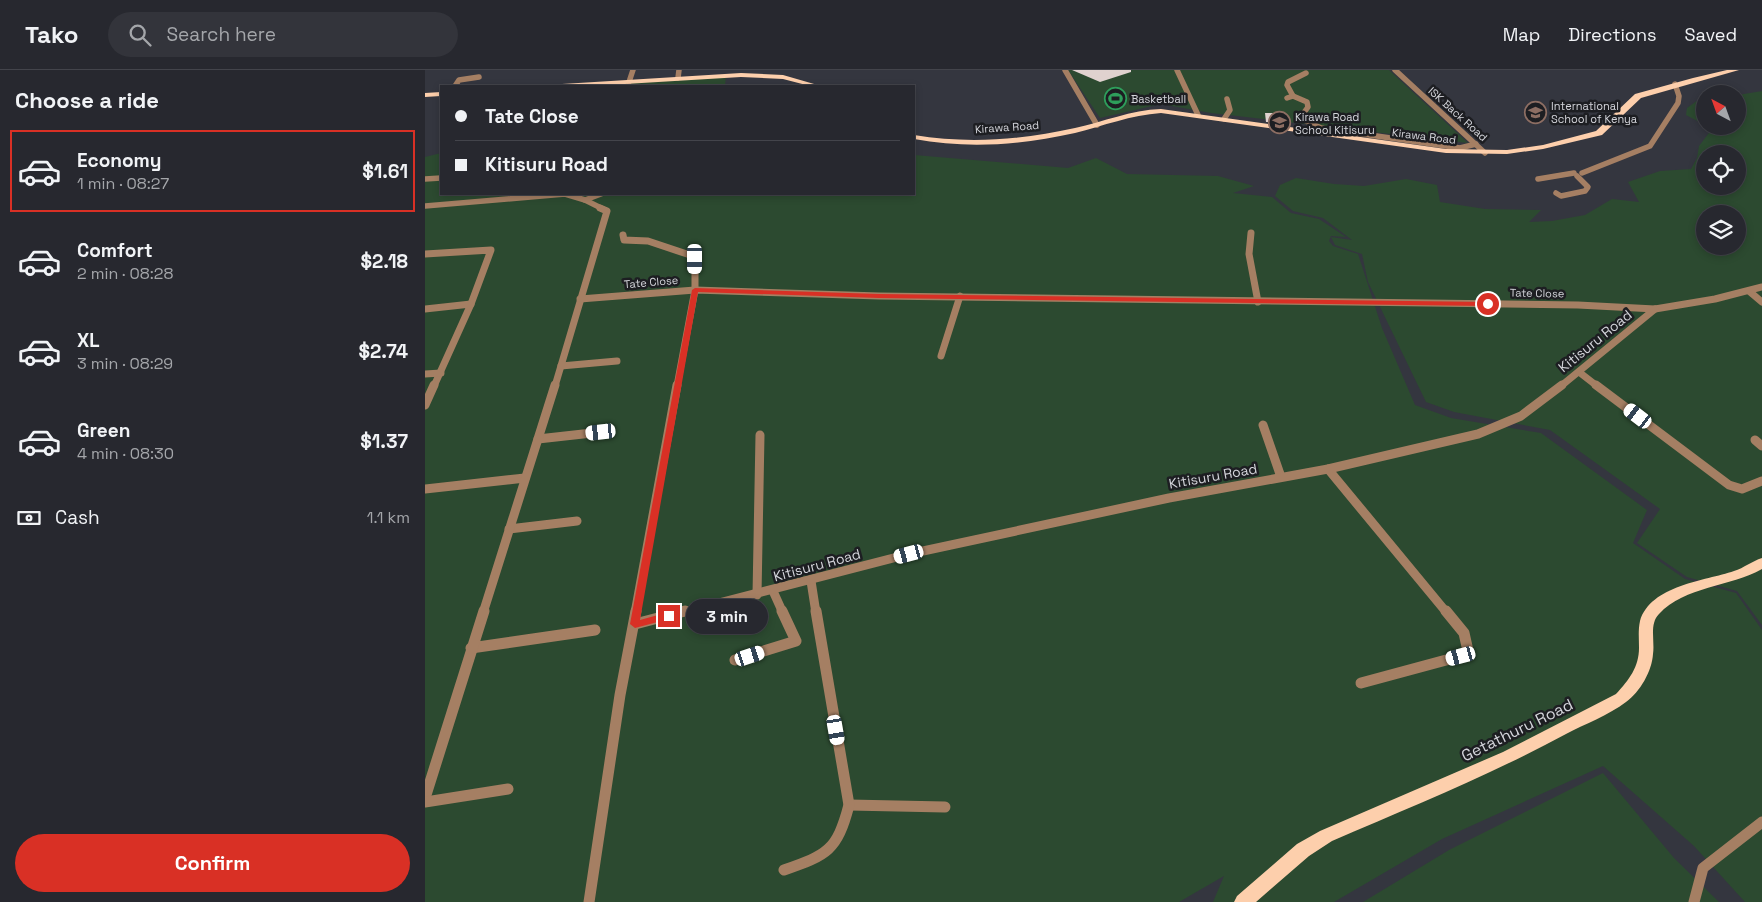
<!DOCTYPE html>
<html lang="en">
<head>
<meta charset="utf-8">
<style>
  :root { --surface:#27282f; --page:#33343b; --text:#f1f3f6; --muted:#a4a6aa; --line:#43444b; --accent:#d93025 }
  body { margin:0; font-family:"Space Grotesk",sans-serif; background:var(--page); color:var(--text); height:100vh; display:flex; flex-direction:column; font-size:19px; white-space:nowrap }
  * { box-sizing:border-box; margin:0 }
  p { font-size:16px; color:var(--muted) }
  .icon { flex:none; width:28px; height:28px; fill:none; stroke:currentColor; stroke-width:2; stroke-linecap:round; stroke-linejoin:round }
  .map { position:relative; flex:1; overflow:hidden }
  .sheet { display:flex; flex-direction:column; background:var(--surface); width:425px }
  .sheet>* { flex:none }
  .banner { position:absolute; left:15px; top:15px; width:475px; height:110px; border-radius:0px; box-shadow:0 2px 8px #0003,0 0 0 1px var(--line); display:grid; align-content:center; height:110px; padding:0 15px; background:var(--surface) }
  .needle { width:32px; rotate:319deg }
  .buttons { position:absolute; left:1271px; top:15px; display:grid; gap:10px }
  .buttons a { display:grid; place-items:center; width:50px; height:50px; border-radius:50%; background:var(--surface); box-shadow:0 2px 8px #0003,0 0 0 1px var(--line); font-size:25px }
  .end { position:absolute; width:22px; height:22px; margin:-11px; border:6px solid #d93025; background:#fff; box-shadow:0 0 0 2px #fff }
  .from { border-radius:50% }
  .bubble { position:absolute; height:35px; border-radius:18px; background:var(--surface); box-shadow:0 2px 8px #0003,0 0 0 1px var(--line); font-size:16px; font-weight:600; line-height:35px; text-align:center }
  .car { position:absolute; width:15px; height:30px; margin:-15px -8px; border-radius:6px; box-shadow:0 0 4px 1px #0007; background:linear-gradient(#fff 24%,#345 0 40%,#fff 0 76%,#345 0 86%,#fff 0) }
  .banner b { display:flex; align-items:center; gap:18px; height:48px; font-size:19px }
  .banner b+b { border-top:1px solid var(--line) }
  .banner i { width:12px; height:12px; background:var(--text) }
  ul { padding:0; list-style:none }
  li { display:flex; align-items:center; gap:15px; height:82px; margin:0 10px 8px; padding:0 5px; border:2px solid transparent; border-radius:0px }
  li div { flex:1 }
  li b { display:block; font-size:19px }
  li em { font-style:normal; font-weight:600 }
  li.current { border-color:var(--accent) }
  li>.icon { width:45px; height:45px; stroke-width:1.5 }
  h2 { padding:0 15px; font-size:22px; line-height:60px }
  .pay { display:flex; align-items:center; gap:12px; height:55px; padding:0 15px; font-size:19px }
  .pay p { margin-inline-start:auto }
  .primary-button { display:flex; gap:10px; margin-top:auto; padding:10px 15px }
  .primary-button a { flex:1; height:58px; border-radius:30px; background:var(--accent); color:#fff; font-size:20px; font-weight:600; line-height:58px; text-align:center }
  header { display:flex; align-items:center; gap:30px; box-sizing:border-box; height:70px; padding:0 25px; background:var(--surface); border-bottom:1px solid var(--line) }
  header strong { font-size:24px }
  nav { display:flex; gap:28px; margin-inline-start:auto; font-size:18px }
  .search { width:350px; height:45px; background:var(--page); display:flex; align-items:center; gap:12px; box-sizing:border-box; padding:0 18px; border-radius:28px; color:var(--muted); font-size:19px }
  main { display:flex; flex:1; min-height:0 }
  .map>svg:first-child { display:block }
</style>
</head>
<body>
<header>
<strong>Tako</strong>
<div class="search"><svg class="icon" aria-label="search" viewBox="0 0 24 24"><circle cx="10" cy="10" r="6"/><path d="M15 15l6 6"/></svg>Search here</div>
<nav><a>Map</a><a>Directions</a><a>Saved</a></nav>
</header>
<main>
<section class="sheet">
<h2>Choose a ride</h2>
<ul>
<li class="current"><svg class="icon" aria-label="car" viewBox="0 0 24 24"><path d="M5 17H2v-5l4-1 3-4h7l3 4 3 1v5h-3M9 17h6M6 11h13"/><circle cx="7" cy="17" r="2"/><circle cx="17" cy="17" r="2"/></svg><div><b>Economy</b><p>1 min · 08:27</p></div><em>$1.61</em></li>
<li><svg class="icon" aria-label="car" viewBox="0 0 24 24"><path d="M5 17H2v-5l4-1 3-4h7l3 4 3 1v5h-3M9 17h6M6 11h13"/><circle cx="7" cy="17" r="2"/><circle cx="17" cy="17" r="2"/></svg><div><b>Comfort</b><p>2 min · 08:28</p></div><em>$2.18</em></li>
<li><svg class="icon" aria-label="car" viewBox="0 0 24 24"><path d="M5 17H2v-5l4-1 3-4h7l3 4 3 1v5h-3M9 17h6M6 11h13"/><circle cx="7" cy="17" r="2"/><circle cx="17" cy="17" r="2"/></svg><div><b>XL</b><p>3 min · 08:29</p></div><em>$2.74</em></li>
<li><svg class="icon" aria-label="car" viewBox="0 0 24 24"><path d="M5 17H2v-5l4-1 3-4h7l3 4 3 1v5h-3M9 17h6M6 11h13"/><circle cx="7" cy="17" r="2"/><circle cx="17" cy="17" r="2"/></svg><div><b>Green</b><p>4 min · 08:30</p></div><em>$1.37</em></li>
</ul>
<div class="pay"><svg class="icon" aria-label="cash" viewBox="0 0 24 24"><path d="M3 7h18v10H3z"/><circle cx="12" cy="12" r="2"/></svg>Cash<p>1.1 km</p></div>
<div class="primary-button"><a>Confirm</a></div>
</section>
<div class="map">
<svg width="1337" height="832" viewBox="0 0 1337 832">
  <rect width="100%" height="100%" fill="#34363f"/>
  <g fill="#2c4a30" fill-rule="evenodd">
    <polygon points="643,0 964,0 1043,73 786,43 736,34 675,48"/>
    <polygon points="301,6 300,16 194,16 197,13"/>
    <path d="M1337,21V555L1312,521L1262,507L1212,473L1235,439L1125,360L1029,342L1001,332L943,212L937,184L910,175L906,167L927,170L898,148L868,141L850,126L855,115L871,108L909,114L939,116L981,109L1012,115L1015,132L1060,139L1116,140L1104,152L1127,151L1160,145L1187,129L1214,132L1203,112L1235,101L1266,99L1272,88L1274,76L1287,59L1283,56H1312L1313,25ZM1280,84H1312V116H1280ZM1280,144H1312V176H1280Z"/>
    <polygon points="1280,25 1280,55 1261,45 1262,38"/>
    <polygon points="16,83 16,124 489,124 489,85 643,98 671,88 702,104 793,106 829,116 808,123 847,127 866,143 894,149 921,167 906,166 904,171 908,176 933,184 957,258 990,335 1026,348 1116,363 1222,440 1208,473 1260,509 1311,523 1337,560 1337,832 1320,832 1269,776 1178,696 1017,769 909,832 788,832 799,806 754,832 0,832 0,87"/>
    <polygon points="1178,703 1249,788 1294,832 938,832 1024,780"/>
  </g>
  <g fill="#e0d2cf">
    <polygon points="647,0 706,0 706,2 675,12"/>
    <polygon points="840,43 850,43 854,52 841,52"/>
  </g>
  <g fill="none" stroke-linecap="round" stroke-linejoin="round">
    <g stroke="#a57f63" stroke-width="5.5">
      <polyline points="640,0 672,55"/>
      <polyline points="752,0 773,45"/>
      <polyline points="970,0 1060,83"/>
      <polyline points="253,8 254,0"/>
      <polyline points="204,12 208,0"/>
      <polyline points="30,16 34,10 54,7"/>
      <polyline points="868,26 882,32 883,37 878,44 879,50 896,58 1035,78 1051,74"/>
      <polyline points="862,28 868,26 862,15 863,12 881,3"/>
      <polyline points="799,49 805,40 802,29"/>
      <polyline points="1157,103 1225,76 1253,33 1254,26 1250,14"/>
      <polyline points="0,109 16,108"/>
      <polyline points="1113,109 1149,103"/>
      <polyline points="1131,123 1136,126 1160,121 1163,117 1152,106"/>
      <polyline points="160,130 176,124"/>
      <polyline points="0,136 140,124 160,130 178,139"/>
    </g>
    <g stroke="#a57f63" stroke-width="7">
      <polyline points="826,163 824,184 833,232"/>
      <polyline points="198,165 199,170 223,171 268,186 270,189 270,220 252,316"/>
      <polyline points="0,184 66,180 46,234 9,316"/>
      <polyline points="1324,221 1337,232"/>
      <polyline points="155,229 270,220 454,226 1153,235 1230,239 1290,229 1337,217"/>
      <polyline points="0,239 46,234"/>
      <polyline points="516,286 535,226"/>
      <polyline points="136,296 192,291"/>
      <polyline points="1154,302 1172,316"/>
      <polyline points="0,304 16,303"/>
      <polyline points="130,316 182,141 175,138"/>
      <polyline points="1136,316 1230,239"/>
    </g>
    <g stroke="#a57f63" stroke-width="9">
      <polyline points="1171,315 1304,415 1317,419 1337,411"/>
      <polyline points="0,335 9,315"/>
      <polyline points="838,355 856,407"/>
      <polyline points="113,369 176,362"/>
      <polyline points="1330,370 1337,376"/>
      <polyline points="903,399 1022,543"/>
      <polyline points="0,419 100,408"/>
      <polyline points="84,459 152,451"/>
      <polyline points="386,511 391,543"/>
      <polyline points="348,521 358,543"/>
      <polyline points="332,525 335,365"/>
      <polyline points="58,543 130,315"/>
      <polyline points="210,543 252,315"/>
      <polyline points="255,543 484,484 744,428 903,399 1053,364 1096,346 1137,315"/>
    </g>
    <g stroke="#a57f63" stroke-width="11">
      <polyline points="210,554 260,541"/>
      <polyline points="46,578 170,560"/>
      <polyline points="310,590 371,571 357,541"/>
      <polyline points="936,613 1036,586 1043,581 1039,563 1021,541"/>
      <polyline points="0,728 59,541"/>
      <polyline points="0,732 83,719"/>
      <polyline points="424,735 520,737"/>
      <path d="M359,800C402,785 412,781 424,735L391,541"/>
      <polyline points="164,832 195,625 211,541"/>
      <polyline points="1269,832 1278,798 1337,752"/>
    </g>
    <g fill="#fdcfac" fill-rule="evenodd">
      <path d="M1302,0H1314L1216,28L1177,65L1118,79L1082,84L1021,83L736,43C706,45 678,56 650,63C596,75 543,79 489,69V65C543,74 596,70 650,58C678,52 706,40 736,39L1021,79L1082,80L1118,75L1171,61L1210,24L1268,8Z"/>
      <polygon points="316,3 358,5 396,16 385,16 358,9 316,7 167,16 133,16 137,14"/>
      <polygon points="16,22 16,26 0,27 0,23"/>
      <path d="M1337,488V499C1305,517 1260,516 1234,544C1224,554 1230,571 1228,584C1227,601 1215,622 1201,632C1184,645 1160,654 1141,664C1065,705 986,737 907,771L884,786L831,832H809L812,826L872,774L895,761L1078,682L1191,624C1204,610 1214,597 1214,578C1214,569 1213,560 1215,551C1226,515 1280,511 1309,501C1319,498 1327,491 1337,488Z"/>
    </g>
  </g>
  <polygon fill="#d93025" points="270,218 454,224 1063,232 1067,234 1063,236 454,228 273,222 215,550 244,542 249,546 244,549 210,558 205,554 267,220"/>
  <defs>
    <symbol id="stadium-ring" viewBox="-11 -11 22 22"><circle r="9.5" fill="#1d1e22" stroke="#2e9e5b" stroke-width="1.5"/><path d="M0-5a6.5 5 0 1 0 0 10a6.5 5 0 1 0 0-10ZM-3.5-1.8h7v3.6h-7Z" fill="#2e9e5b"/></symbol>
    <symbol id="school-ring" viewBox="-11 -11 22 22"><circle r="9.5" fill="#1d1e22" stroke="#8d6e63" stroke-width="1.5"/><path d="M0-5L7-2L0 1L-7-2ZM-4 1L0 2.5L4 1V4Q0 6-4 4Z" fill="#8d6e63"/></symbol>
  </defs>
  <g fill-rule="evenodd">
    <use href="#stadium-ring" x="678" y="16" width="25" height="25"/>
    <use href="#school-ring" x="1098" y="30" width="25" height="25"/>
    <use href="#school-ring" x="842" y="40" width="25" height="25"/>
  </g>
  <g text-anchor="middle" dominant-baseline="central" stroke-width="5" stroke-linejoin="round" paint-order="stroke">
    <g font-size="11" fill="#d4d5db" stroke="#1d1e22" text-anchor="start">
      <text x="706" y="29">Basketball</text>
      <text x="1126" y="36">International<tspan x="1126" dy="13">School of Kenya</tspan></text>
      <text x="870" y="47">Kirawa Road<tspan x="870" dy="13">School Kitisuru</tspan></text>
    </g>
    <g font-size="11" fill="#d4d5db" stroke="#1d1e22">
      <text transform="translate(1033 44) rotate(42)">ISK Back Road</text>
      <text transform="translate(582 57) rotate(-4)">Kirawa Road</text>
      <text transform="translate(999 66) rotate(7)">Kirawa Road</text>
      <text transform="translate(226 212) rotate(-5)">Tate Close</text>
      <text transform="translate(1112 223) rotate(1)">Tate Close</text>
    </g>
    <g font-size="14" fill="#d4d5db" stroke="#1d1e22">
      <text transform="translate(1170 271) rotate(-39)">Kitisuru Road</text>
      <text transform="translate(788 406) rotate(-10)">Kitisuru Road</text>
      <text transform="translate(392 495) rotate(-15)">Kitisuru Road</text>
    </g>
    <g font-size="16" fill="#d4d5db" stroke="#1d1e22">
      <text transform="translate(1092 660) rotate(-26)">Getathuru Road</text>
    </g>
  </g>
</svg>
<div class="buttons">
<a><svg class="needle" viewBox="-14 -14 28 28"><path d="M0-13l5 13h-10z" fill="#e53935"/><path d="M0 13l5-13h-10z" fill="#a4a6aa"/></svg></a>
<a><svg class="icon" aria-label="locate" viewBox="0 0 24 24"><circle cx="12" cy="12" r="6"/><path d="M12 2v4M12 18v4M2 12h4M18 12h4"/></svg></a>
<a><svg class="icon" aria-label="layers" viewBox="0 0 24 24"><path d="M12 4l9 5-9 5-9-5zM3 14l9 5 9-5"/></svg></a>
</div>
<i class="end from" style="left:1063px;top:234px"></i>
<i class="end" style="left:244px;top:546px"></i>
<div class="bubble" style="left:261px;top:529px;width:82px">3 min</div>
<i class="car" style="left:270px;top:189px;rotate:180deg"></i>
<i class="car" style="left:1213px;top:346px;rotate:307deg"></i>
<i class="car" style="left:176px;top:362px;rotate:264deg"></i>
<i class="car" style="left:484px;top:484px;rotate:255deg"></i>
<i class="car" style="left:325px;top:586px;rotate:72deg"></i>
<i class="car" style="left:1036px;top:586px;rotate:255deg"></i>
<i class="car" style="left:411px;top:660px;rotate:170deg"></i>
<div class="banner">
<b><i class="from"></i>Tate Close</b>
<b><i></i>Kitisuru Road</b>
</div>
</div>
</main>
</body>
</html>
